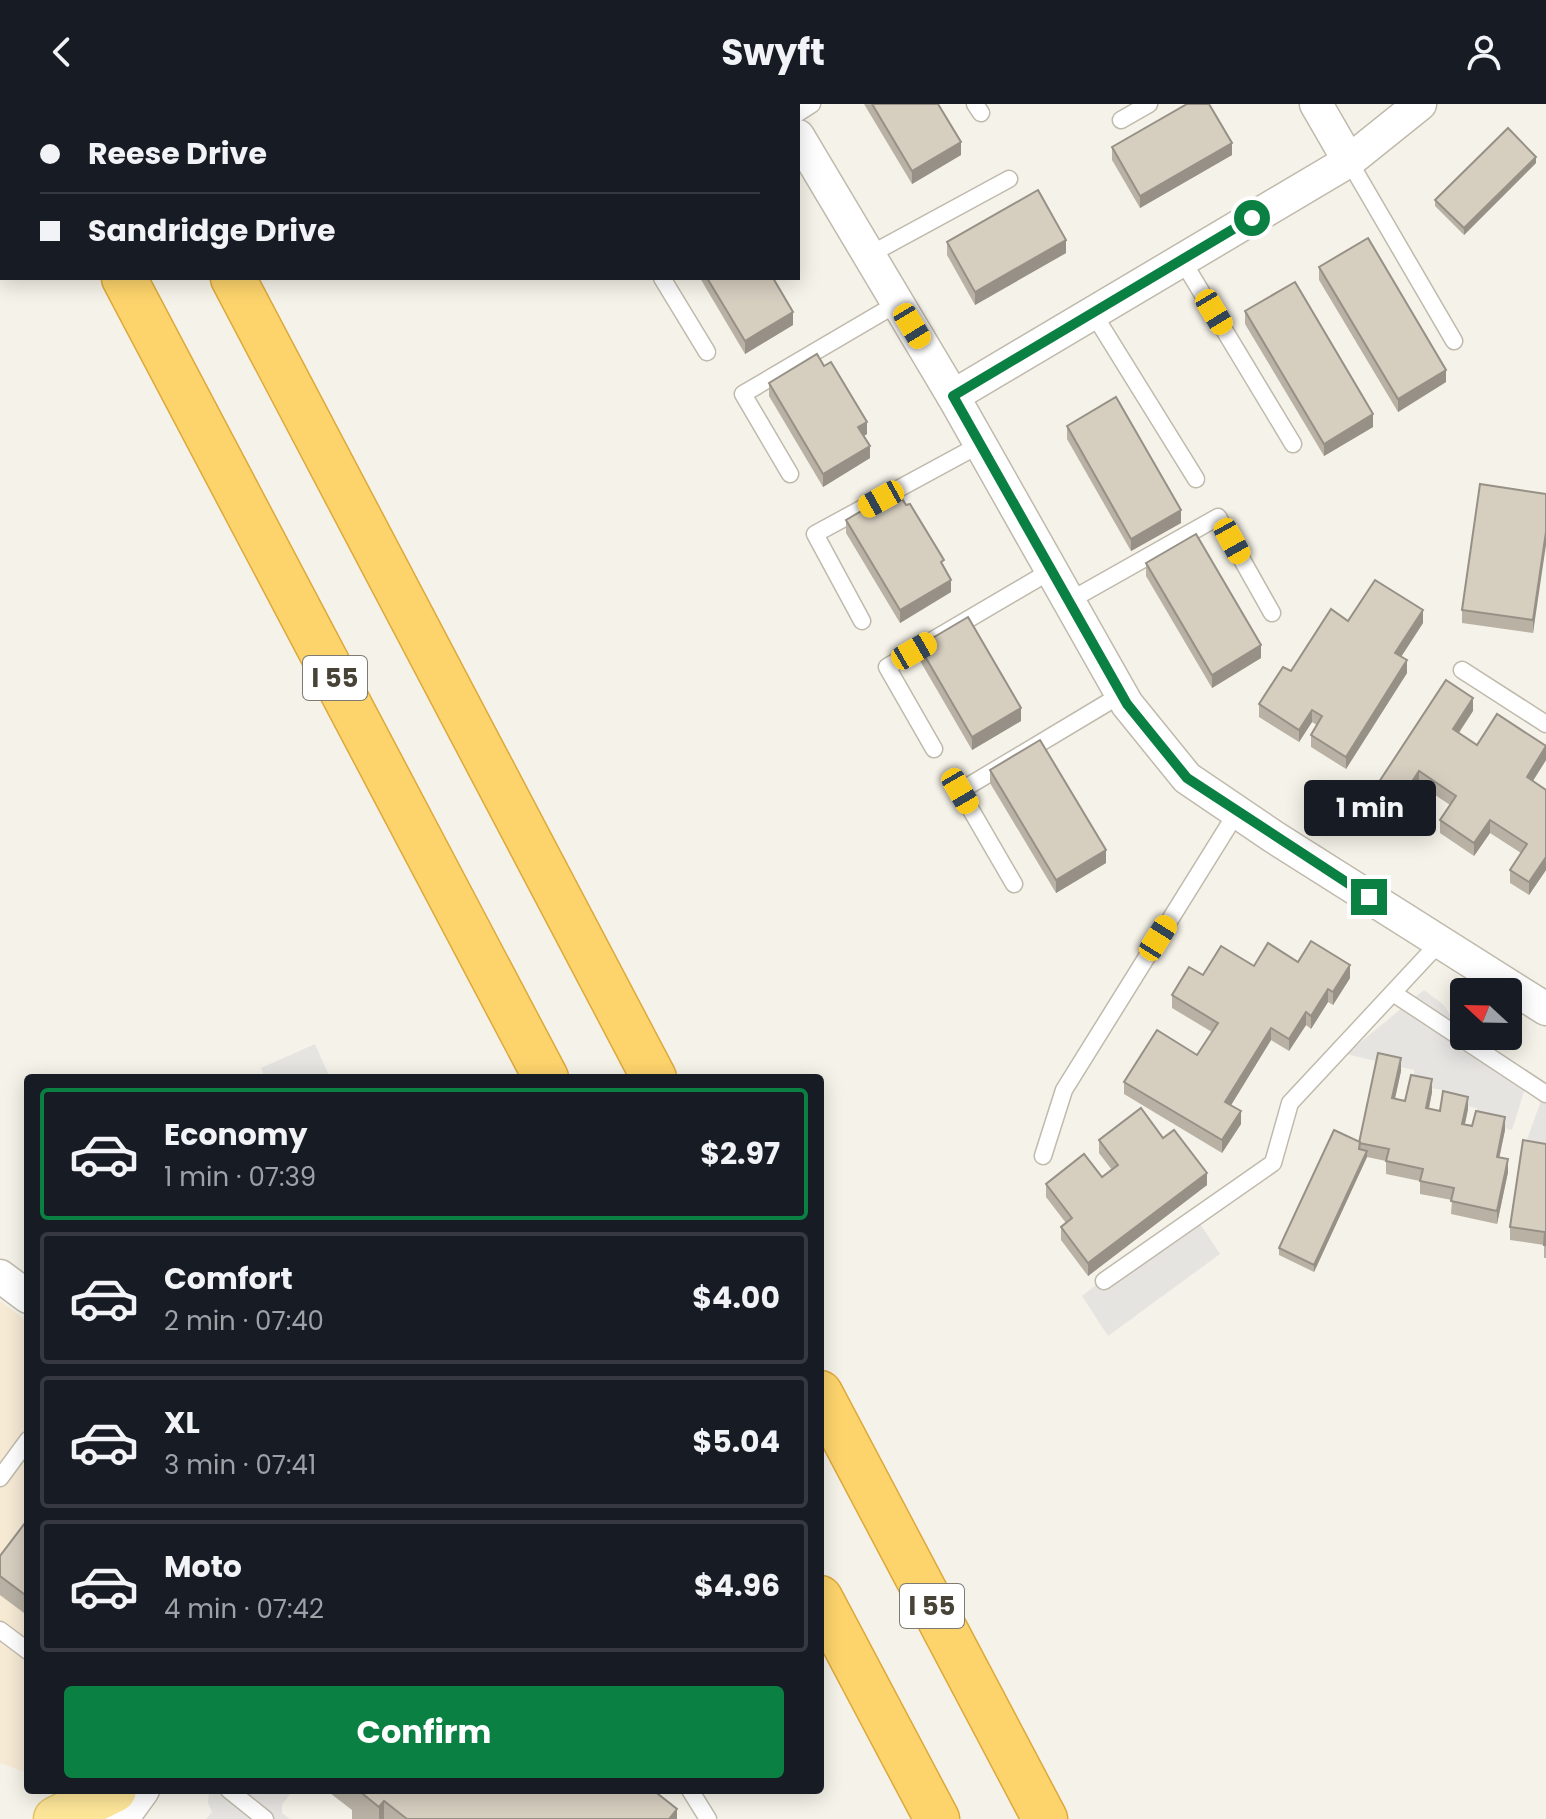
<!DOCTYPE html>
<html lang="en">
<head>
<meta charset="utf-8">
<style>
  :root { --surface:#171b24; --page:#20242c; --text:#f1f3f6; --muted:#9ea1a6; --line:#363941; --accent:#0b8043 }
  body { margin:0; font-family:Poppins,sans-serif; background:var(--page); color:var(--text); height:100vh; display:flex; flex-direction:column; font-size:30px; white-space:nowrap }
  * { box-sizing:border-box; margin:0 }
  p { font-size:26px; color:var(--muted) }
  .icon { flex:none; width:44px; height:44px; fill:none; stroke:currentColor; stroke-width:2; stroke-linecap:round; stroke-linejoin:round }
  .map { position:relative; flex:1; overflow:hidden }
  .side { position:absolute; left:24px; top:970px; width:800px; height:720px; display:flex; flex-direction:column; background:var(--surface); border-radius:8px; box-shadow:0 4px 20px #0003 }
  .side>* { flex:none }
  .hud { position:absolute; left:0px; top:0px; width:800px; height:176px; box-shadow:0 4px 20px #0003; display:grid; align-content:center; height:176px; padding:0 40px; background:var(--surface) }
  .needle { width:52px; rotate:292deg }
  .tools { position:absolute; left:1450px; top:874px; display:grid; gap:16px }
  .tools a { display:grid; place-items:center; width:72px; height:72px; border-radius:8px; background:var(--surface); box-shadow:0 4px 20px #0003; font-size:40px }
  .end { position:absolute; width:36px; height:36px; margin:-18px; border:10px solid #0b8043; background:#fff; box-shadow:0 0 0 4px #fff }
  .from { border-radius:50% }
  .bubble { position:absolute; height:56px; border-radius:8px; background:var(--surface); box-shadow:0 4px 20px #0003; font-size:26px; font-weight:700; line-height:56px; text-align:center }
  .car { position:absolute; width:24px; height:48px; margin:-24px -12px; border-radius:10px; box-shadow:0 0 6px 2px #0007; background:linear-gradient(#f5c518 24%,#345 0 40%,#f5c518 0 76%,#345 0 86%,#f5c518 0) }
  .hud b { display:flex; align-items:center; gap:28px; height:76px; font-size:30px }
  .hud b+b { border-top:2px solid var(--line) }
  .hud i { width:20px; height:20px; background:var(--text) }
  ul { padding:14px 0 0; list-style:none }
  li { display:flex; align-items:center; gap:24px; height:132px; margin:0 16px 12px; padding:0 24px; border:4px solid var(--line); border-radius:8px }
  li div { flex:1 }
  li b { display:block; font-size:30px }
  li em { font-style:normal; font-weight:700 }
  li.active { border-color:var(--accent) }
  li>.icon { width:72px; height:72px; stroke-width:1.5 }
  .button { display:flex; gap:16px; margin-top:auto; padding:16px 40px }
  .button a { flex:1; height:92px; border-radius:8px; background:var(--accent); color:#fff; font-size:32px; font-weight:700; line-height:92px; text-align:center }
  header { display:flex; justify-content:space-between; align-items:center; height:104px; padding:0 40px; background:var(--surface); font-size:36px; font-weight:700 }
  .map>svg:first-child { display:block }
</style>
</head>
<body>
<header><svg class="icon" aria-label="back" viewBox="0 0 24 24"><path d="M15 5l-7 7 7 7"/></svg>Swyft<svg class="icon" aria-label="person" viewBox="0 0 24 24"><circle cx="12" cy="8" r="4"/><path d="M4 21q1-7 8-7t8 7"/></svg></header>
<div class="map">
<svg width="1546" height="1715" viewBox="0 0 1546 1715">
  <rect width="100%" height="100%" fill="#f5f2e9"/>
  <polygon fill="#f6ead5" points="0,1197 28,1218 28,1669 0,1659"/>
  <g fill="#e6e4e1">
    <polygon points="1424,886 1444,901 1471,944 1529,972 1512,1026 1475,1017 1477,1004 1445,998 1448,987 1414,981 1414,966 1346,950"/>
    <polygon points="315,940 330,974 265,974 261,964"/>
    <polygon points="1546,983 1546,1049 1524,1044"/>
    <polygon points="1191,1106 1220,1150 1108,1232 1082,1192"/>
    <polygon points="209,1686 293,1686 282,1701 282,1709 290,1715 206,1715 212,1708 208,1699"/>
  </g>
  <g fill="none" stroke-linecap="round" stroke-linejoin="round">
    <defs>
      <g id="service">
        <polyline points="557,0 559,2"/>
        <polyline points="975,0 981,9"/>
        <polyline points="798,9 812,0"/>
        <polyline points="1121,16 1149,0"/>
        <polyline points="1349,57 1454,237"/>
        <polyline points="869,151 1009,75"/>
        <polyline points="1182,156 1293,340"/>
        <polyline points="662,174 707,248"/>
        <polyline points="1093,209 1196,375"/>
        <polyline points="790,370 743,290 898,199"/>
        <polyline points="1069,497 1218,413 1272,509"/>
        <polyline points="862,517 815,430 981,340"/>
        <polyline points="1462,566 1546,620"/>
        <polyline points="934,645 887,563 1052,466"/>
        <polyline points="1014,780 960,687 1122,590"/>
        <polyline points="1393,889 1546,990"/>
        <polyline points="1043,1052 1064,986 1237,708"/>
        <polyline points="1104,1177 1273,1059 1290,999 1440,838"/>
        <polyline points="0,1374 28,1336"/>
        <polyline points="0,1526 28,1547"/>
        <polyline points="229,1686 265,1715"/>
        <polyline points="690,1686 708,1715"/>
      </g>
      <g id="minor">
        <polyline points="779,0 780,2"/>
        <polyline points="1316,0 1349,57"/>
        <polyline points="798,32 953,292 1127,600 1187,674 1274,733 1546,905"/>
        <polyline points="953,292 1349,57 1420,0"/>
        <polyline points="0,1172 28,1193"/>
        <polyline points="122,1715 143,1686"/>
      </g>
      <polyline id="primary" points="56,1715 114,1686"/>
      <g id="motorway">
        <polyline points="32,0 33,2"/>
        <polyline points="141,0 142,2"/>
        <polyline points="124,174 546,974"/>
        <polyline points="233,174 654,974"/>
        <polyline points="820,1289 1045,1715"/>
        <polyline points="820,1494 937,1715"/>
      </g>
    </defs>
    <use href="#service" stroke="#c0baac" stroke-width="19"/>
    <use href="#minor" stroke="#c0baac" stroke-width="35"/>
    <use href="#primary" stroke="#e4c568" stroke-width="47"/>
    <use href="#motorway" stroke="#dda93b" stroke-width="47"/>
    <use href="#service" stroke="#fff" stroke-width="16"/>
    <use href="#minor" stroke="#fff" stroke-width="32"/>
    <use href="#primary" stroke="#fee699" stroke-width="44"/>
    <use href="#motorway" stroke="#fdd46c" stroke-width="44"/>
  </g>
  <g fill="#b8b1a4">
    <polygon points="864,0 938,0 961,51 912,80"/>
    <polygon points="1112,43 1232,51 1140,104 1112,56"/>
    <polygon points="1536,59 1464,131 1435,102 1435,96"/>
    <polygon points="947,138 1066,149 975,201 947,151"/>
    <polygon points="1319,163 1446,278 1398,308 1319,176"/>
    <polygon points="700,174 773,174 793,221 745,250"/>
    <polygon points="1245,207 1373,323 1324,352 1245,220"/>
    <polygon points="769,279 867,330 864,332 870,354 823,383 769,292"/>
    <polygon points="1067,322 1181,419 1131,447 1067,335"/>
    <polygon points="1546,390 1533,529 1462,519 1462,506"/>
    <polygon points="846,416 951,488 900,519 846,429"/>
    <polygon points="1146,459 1261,554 1212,584 1146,472"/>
    <polygon points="1348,517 1423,519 1401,553 1407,569 1346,665 1311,643 1311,631 1317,621 1312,618 1299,638 1259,613 1259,600 1291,567"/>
    <polygon points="919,542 1021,617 972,646 919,555"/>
    <polygon points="1473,607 1459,629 1477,641 1546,642 1546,656 1533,677 1546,686 1546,766 1529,791 1510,779 1510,766 1521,749 1490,729 1474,752 1440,729 1440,716 1450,701 1419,680 1400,709 1377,694 1377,681"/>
    <polygon points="990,666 1106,759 1056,789 990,679"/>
    <polygon points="1298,858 1350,874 1333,901 1328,898 1311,925 1306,921 1289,947 1271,936 1231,1001 1241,1020 1222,1049 1124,990 1124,978 1197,951 1212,928 1172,904 1172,891 1203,871"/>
    <polygon points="1401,967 1395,995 1405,997 1432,988 1429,1005 1440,1007 1468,1005 1465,1020 1505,1026 1499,1053 1508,1068 1497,1120 1451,1110 1452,1096 1420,1090 1420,1077 1386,1070 1386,1057 1367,1053 1314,1168 1279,1151 1279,1144 1360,1038"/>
    <polygon points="1163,1034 1207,1081 1088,1172 1061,1136 1061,1123 1066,1119 1046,1093 1046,1080 1102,1073 1112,1066 1099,1049 1099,1036"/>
    <polygon points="1546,1040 1546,1154 1544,1154 1544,1141 1510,1136 1510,1123"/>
    <polygon points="28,1415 28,1512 0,1491 0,1452"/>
    <polygon points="326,1686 653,1686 677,1715 352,1715 352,1706"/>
  </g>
  <g fill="#969086">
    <polygon points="961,38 961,51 912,80 912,67"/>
    <polygon points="1232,39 1232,51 1140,104 1140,92"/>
    <polygon points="1536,53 1536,59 1464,131 1464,124"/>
    <polygon points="1066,136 1066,149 975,201 975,188"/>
    <polygon points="793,208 793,221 745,250 745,237"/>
    <polygon points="1446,266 1446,278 1398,308 1398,295"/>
    <polygon points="1373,310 1373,323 1324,352 1324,340"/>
    <polygon points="867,318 867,330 858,335 858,323"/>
    <polygon points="870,342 870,354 823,383 823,370"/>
    <polygon points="1181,406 1181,419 1131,447 1131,435"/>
    <polygon points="1546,428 1546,441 1533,529 1533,516"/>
    <polygon points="951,476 951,488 900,519 900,506"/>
    <polygon points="1423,506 1423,519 1395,562 1395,549"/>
    <polygon points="1261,541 1261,554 1212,584 1212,571"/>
    <polygon points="1407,556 1407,569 1346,665 1346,653"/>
    <polygon points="1473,594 1473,607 1453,637 1453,625"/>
    <polygon points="1021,604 1021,617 972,646 972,633"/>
    <polygon points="1312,606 1312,618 1299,638 1299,626"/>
    <polygon points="1546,643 1546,656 1527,686 1527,673"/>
    <polygon points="1419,667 1419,680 1400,709 1400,696"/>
    <polygon points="1490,716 1490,729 1474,752 1474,739"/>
    <polygon points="1106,746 1106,759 1056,789 1056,776"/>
    <polygon points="1546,753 1546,766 1529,791 1529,778"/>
    <polygon points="1350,861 1350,874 1333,901 1333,888"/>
    <polygon points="1328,885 1328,898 1311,925 1311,912"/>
    <polygon points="1306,908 1306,921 1289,947 1289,935"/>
    <polygon points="1271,924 1271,936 1225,1011 1225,998"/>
    <polygon points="1401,954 1401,967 1392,1007 1392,994"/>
    <polygon points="1432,975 1432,988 1426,1017 1426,1004"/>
    <polygon points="1468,993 1468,1005 1462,1033 1462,1020"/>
    <polygon points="1241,1007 1241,1020 1222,1049 1222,1036"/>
    <polygon points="1505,1013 1505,1026 1497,1065 1497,1053"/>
    <polygon points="1367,1047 1367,1053 1314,1168 1314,1161"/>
    <polygon points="1508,1055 1508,1068 1497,1120 1497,1107"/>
    <polygon points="1207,1069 1207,1081 1088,1172 1088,1159"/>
    <polygon points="384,1697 384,1715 379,1715 379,1703"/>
    <polygon points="677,1705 677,1715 669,1715"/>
  </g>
  <g fill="#d6cebf" stroke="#969086" stroke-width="2">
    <polygon points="608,0 674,0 676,2 609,2"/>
    <polygon points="872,0 938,0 961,38 912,67"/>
    <polygon points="1187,0 1209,0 1232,39 1140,92 1112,43"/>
    <polygon points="1508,24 1536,53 1464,124 1435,96"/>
    <polygon points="1038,86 1066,136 975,188 947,138"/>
    <polygon points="1368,134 1446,266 1398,295 1319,163"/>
    <polygon points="707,174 773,174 793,208 745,237"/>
    <polygon points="1295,178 1373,310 1324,340 1245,207"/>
    <polygon points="817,250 824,262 831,258 867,318 858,323 870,342 823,370 769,279"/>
    <polygon points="1116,293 1181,406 1131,435 1067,322"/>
    <polygon points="1480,380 1546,390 1546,428 1533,516 1462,506"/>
    <polygon points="897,386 906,401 910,400 944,456 941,458 951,476 900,506 846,416"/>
    <polygon points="1196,430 1261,541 1212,571 1146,459"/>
    <polygon points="1375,476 1423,506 1395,549 1407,556 1346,653 1311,631 1322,612 1312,606 1299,626 1259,600 1283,563 1291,567 1331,505 1348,517"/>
    <polygon points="968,513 1021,604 972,633 919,542"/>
    <polygon points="1446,576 1473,594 1453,625 1477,641 1497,610 1546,642 1527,673 1546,686 1546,753 1529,778 1510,766 1527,740 1490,716 1474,739 1440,716 1456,692 1419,667 1400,696 1377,681"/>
    <polygon points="1040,636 1106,746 1056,776 990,666"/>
    <polygon points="1311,837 1350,861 1333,888 1328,885 1311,912 1306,908 1289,935 1271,924 1225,998 1241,1007 1222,1036 1124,978 1157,926 1197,951 1218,919 1172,891 1189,863 1203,871 1221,842 1254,862 1268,839 1298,858"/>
    <polygon points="1378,949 1401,954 1392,994 1405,997 1411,971 1432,975 1426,1004 1440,1007 1443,987 1468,993 1462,1020 1472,1022 1476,1007 1505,1013 1497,1053 1508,1055 1497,1107 1451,1097 1454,1084 1420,1077 1423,1065 1386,1057 1389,1045 1359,1039"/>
    <polygon points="1141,1004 1163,1034 1174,1026 1207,1069 1088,1159 1061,1123 1072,1114 1046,1080 1084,1050 1102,1073 1118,1061 1099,1036"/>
    <polygon points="1334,1026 1360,1038 1359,1045 1367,1047 1314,1161 1279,1144"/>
    <polygon points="1523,1036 1546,1040 1546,1141 1544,1141 1545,1128 1510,1123"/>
    <polygon points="28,1415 28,1493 0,1472 0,1452"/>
    <polygon points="358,1686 653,1686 677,1705 669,1715 407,1715 384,1697 379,1703"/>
  </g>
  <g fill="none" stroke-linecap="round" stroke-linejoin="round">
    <polyline stroke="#0b8043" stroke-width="10" points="1252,114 953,292 1127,600 1187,674 1369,793"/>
  </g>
  <g text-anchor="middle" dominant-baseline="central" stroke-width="8" stroke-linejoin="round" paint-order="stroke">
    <g fill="#fff" stroke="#7f7b73" stroke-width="2">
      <rect x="303" y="552" width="64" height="44" rx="6"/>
      <rect x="900" y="1480" width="64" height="44" rx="6"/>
    </g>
    <g font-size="26" font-weight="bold" fill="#484337">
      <text x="335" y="574">I 55</text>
      <text x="932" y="1502">I 55</text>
    </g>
  </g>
</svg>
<div class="tools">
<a><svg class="needle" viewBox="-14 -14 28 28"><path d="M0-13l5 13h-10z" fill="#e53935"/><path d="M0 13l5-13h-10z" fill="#9ea1a6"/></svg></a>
</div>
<i class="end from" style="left:1252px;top:114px"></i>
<i class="end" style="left:1369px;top:793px"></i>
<div class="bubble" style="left:1304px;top:676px;width:132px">1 min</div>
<i class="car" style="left:1214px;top:208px;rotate:149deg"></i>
<i class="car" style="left:912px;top:222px;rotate:149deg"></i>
<i class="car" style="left:881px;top:395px;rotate:241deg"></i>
<i class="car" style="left:1232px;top:437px;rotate:151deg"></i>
<i class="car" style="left:914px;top:547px;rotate:60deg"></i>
<i class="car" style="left:960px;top:687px;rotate:150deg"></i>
<i class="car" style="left:1158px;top:834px;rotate:32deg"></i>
<div class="hud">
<b><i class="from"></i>Reese Drive</b>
<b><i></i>Sandridge Drive</b>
</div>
<section class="side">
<ul>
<li class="active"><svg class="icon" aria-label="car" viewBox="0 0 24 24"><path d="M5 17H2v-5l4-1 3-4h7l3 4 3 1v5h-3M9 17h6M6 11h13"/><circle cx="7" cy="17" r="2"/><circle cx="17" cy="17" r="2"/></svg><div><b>Economy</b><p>1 min · 07:39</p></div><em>$2.97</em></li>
<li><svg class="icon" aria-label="car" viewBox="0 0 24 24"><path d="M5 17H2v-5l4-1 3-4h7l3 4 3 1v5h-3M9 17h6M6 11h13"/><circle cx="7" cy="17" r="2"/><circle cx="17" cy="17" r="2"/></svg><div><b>Comfort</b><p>2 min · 07:40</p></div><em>$4.00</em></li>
<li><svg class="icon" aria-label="car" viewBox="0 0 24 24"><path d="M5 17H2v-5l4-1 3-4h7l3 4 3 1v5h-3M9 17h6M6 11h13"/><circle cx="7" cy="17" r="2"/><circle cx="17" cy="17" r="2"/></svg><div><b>XL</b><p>3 min · 07:41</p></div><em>$5.04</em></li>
<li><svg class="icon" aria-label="car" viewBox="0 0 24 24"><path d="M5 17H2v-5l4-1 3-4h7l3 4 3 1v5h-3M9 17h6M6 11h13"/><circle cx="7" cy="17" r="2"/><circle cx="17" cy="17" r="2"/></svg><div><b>Moto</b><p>4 min · 07:42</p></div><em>$4.96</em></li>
</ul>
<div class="button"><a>Confirm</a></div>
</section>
</div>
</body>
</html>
